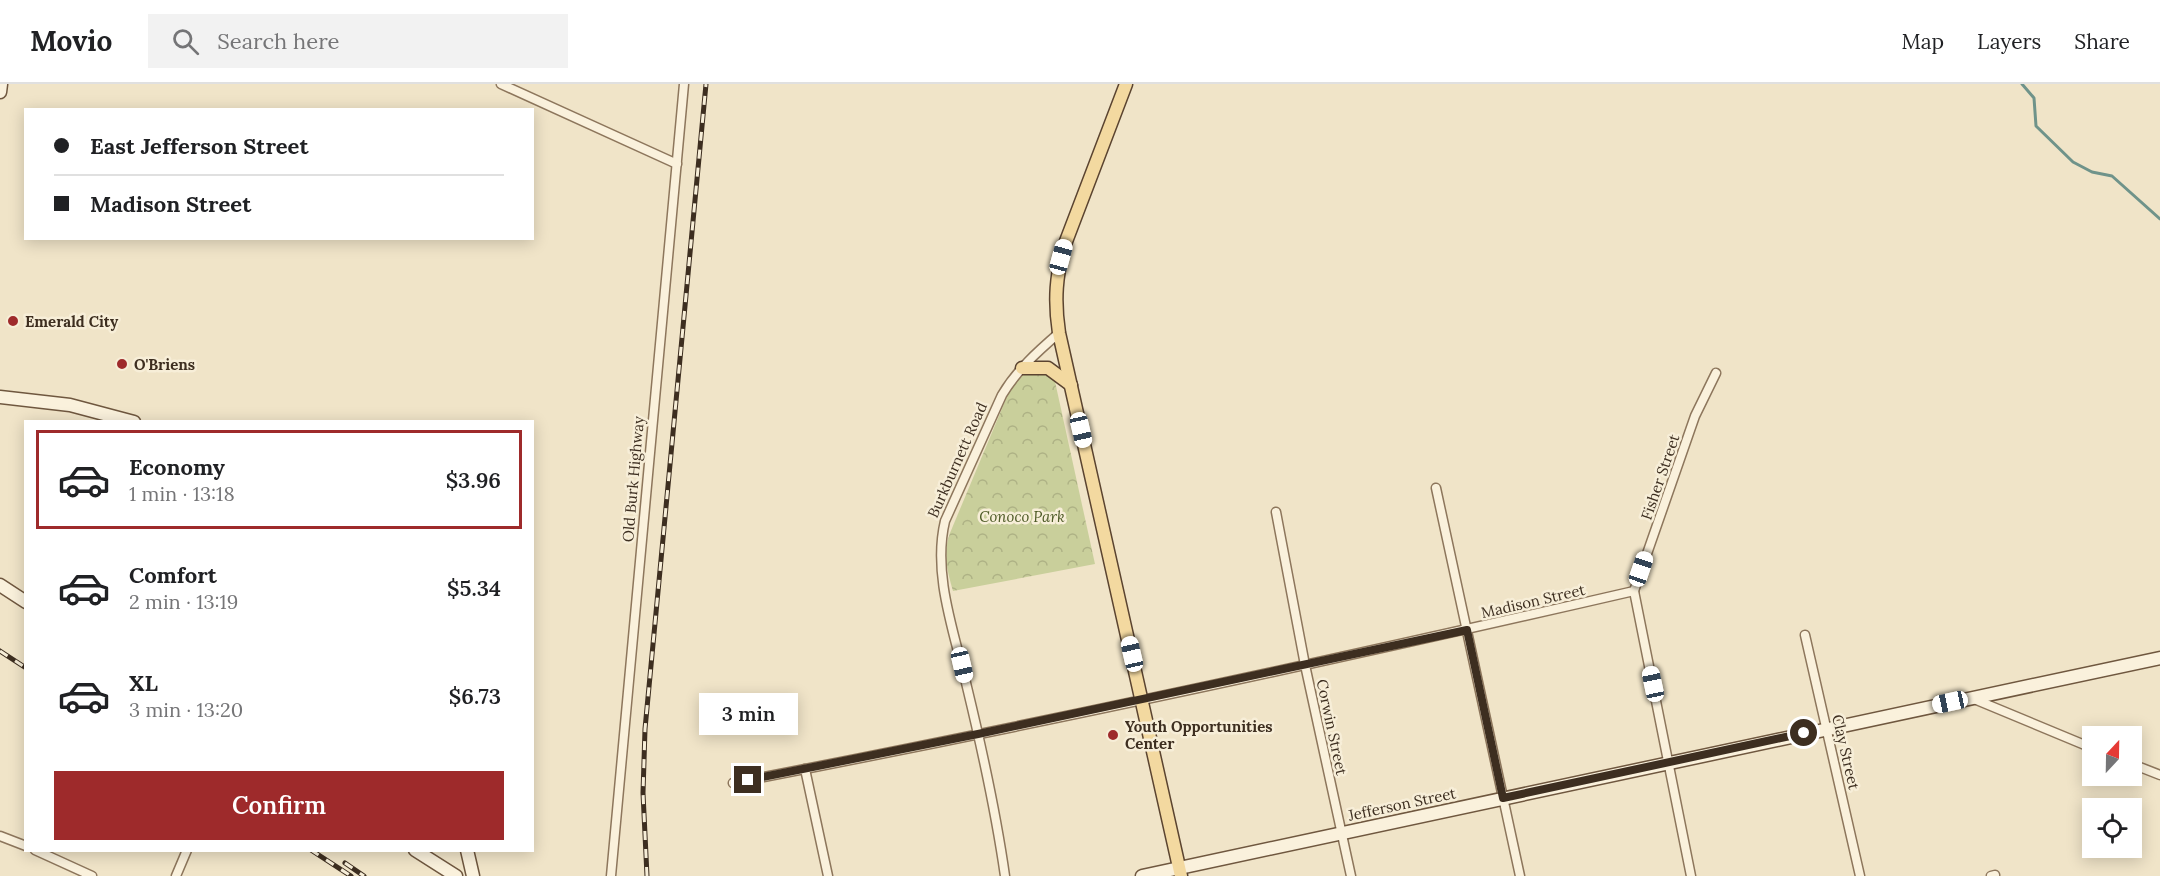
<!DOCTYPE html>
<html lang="en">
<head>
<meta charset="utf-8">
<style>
  :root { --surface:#fff; --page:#f2f2f2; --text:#202124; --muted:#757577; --line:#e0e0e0; --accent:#9e2a2b }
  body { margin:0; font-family:Lora,serif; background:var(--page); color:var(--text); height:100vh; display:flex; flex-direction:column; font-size:22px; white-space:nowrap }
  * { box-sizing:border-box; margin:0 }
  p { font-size:20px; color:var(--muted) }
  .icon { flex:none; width:33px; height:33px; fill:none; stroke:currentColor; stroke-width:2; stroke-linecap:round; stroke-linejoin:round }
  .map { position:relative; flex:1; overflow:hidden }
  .drawer { position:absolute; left:24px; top:336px; width:510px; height:432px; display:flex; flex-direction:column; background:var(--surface); border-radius:0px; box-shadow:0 3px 15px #0003 }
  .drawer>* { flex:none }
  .guide { position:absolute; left:24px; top:24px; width:510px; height:132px; border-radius:0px; box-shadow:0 3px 15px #0003; display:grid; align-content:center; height:132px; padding:0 30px; background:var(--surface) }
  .needle { width:39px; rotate:22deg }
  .controls { position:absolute; left:2082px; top:642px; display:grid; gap:12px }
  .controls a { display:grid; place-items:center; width:60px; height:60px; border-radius:0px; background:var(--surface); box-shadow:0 3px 15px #0003; font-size:30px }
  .end { position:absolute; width:27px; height:27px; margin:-14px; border:8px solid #3d2e20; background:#fff; box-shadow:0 0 0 3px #fff }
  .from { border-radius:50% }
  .bubble { position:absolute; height:42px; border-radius:0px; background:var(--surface); box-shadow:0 3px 15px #0003; font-size:20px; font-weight:600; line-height:42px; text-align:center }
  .car { position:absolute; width:18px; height:36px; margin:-18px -9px; border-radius:8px; box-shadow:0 0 4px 2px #0007; background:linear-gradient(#fff 24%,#345 0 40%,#fff 0 76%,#345 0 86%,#fff 0) }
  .guide b { display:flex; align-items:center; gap:21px; height:57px; font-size:22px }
  .guide b+b { border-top:2px solid var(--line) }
  .guide i { width:15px; height:15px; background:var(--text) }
  ul { padding:10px 0 0; list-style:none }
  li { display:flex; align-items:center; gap:18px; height:99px; margin:0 12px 9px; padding:0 18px; border:3px solid transparent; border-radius:0px }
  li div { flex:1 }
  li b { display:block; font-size:22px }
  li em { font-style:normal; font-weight:600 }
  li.active { border-color:var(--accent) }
  li>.icon { width:54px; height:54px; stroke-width:1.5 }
  .action { display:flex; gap:12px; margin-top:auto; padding:12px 30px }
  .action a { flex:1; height:69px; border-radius:0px; background:var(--accent); color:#fff; font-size:24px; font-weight:600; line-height:69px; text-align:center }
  header { display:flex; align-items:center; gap:36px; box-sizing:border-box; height:84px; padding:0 30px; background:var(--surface); border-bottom:2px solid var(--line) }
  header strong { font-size:28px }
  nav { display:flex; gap:33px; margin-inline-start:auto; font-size:21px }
  .search { width:420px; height:54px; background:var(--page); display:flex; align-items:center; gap:15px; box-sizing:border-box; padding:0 21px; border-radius:0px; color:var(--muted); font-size:22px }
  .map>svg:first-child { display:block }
</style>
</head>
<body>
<header>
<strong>Movio</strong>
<div class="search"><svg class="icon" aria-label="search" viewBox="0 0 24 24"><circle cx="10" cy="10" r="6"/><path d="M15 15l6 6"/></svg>Search here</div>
<nav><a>Map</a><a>Layers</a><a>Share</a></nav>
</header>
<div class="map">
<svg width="2160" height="792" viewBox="0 0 2160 792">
  <defs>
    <pattern id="park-crowns" width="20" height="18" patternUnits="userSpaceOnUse" patternTransform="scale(1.5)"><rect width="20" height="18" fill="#c9cf9b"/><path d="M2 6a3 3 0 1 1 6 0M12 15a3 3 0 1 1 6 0" fill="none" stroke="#aeb285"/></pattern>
  </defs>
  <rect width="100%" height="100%" fill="#f0e4c8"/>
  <path fill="url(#park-crowns)" d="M1035,285L1054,293L1095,480L953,507C947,487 943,469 950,449L1011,303L1018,294Z"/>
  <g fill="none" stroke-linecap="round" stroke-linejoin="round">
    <polyline stroke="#6f938a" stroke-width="3" points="2022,0 2034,14 2036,42 2073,78 2092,88 2112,92 2160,135"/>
    <defs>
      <g id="street">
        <polyline points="501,0 677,80"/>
        <polyline points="1436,404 1520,792"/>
        <polyline points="1276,428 1305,581 1351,792"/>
        <polyline points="1634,507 1691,792"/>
        <polyline points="1634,507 1695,332 1716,289"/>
        <polyline points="1805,551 1860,792"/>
        <polyline points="1974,615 2092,664"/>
        <polyline points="2132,680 2160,691"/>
        <polyline points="805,685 828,792"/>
        <path d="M733,699C1034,641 1335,576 1634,507"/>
        <polyline points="0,752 26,762"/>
        <polyline points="35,766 92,792"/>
        <polyline points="176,792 187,766"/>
        <polyline points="611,792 684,0"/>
        <path d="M1005,792C996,729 982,665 967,603C955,550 932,491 945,437L1002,311C1017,286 1037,268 1059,249"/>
        <polyline points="1991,792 1995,791"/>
      </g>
      <g id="secondary">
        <polyline points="0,8 1,0"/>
        <polyline points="0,313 70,321 134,338"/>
        <polyline points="0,501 26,518"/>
        <polyline points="415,766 456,792"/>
        <polyline points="467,766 473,792"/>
        <polyline points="1142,792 2160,574"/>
      </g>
      <g id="primary">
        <path d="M1126,0L1065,160C1056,191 1054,216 1059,249L1181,792"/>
        <polyline points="1022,284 1048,284 1071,301"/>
      </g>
    </defs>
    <use href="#street" stroke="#8d765c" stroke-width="11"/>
    <use href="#secondary" stroke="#6f573f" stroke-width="15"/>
    <use href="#primary" stroke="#5b4430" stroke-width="15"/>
    <use href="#street" stroke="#faf1dc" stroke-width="8"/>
    <use href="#secondary" stroke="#faf1dc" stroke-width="12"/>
    <use href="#primary" stroke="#f3d9a0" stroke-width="12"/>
    <defs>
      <g id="rail">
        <polyline points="0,567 26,584"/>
        <polyline points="311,766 351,792"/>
        <polyline points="345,779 364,792"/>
        <polyline points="647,792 643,709 645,645 706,0"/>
      </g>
    </defs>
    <use href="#rail" stroke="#3d2e20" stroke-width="5"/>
    <use href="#rail" stroke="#f7eed8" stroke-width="3" stroke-dasharray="9" stroke-linecap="butt"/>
  </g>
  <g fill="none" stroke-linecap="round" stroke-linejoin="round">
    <polyline stroke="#3d2e20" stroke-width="8" points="748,696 978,650 1467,546 1503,714 1804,649"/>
  </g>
  <g fill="#9e2a2b" stroke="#f7eed8" stroke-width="2">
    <circle cx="13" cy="237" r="6"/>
    <circle cx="122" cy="280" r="6"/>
    <circle cx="1113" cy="651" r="6"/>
  </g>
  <g text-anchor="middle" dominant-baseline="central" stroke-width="5" stroke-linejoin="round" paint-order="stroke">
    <g font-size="15" font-weight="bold" fill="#3d2e20" stroke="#f7eed8" text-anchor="start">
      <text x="25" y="237">Emerald City</text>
      <text x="134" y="280">O'Briens</text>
      <text x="1125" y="642">Youth Opportunities<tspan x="1125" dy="17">Center</tspan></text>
    </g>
    <g font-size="15" fill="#3d2e20" stroke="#f7eed8">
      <text transform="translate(957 376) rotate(-66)">Burkburnett Road</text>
      <text transform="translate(1660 393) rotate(-71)">Fisher Street</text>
      <text transform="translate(633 395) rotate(-85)">Old Burk Highway</text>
      <text transform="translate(1533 517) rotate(-13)">Madison Street</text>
      <text transform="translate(1332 643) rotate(78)">Corwin Street</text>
      <text transform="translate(1846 668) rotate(77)">Clay Street</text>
      <text transform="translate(1402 720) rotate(-12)">Jefferson Street</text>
    </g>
    <g font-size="15" font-style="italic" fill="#4d5a26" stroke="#f7eed8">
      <text x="1022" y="432">Conoco Park</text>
    </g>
  </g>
</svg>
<div class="controls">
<a><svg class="needle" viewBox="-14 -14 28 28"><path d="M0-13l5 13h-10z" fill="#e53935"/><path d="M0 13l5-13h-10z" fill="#757577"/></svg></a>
<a><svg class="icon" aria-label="locate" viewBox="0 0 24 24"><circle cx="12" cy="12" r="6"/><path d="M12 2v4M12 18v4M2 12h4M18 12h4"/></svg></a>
</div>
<i class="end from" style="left:1804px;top:649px"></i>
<i class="end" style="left:748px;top:696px"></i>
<div class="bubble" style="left:699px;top:609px;width:99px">3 min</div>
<i class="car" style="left:1061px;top:173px;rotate:15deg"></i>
<i class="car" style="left:1081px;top:346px;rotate:167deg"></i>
<i class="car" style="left:1641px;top:485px;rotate:19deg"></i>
<i class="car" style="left:1132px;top:570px;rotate:347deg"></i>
<i class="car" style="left:962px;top:581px;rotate:167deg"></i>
<i class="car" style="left:1653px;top:600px;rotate:348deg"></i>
<i class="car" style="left:1950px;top:618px;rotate:258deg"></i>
<div class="guide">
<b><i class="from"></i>East Jefferson Street</b>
<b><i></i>Madison Street</b>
</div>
<section class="drawer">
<ul>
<li class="active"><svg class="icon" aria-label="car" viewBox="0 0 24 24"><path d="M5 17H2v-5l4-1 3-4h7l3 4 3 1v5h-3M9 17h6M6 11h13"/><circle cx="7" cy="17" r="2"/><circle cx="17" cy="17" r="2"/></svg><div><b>Economy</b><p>1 min · 13:18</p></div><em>$3.96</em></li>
<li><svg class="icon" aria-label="car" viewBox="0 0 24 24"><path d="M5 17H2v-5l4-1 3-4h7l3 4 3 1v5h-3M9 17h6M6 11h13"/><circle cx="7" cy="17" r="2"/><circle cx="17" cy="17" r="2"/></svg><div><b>Comfort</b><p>2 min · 13:19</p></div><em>$5.34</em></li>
<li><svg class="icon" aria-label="car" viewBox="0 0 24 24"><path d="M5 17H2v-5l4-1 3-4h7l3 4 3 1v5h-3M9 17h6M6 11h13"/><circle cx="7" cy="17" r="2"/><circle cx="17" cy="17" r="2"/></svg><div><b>XL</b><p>3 min · 13:20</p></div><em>$6.73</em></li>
</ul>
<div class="action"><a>Confirm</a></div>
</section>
</div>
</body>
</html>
